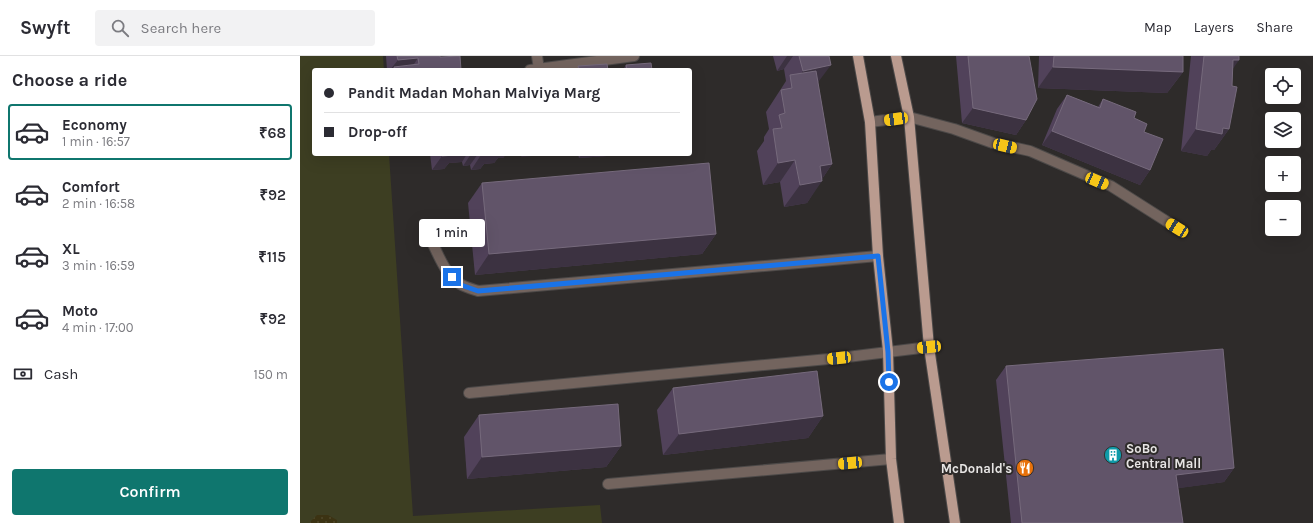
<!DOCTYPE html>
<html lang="en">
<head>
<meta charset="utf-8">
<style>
  :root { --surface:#fff; --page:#f2f2f3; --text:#2b2b33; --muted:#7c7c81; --line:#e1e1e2; --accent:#0f766e }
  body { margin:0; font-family:Karla,sans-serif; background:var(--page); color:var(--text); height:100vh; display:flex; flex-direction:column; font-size:15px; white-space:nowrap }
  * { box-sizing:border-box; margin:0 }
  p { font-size:13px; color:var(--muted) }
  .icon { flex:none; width:22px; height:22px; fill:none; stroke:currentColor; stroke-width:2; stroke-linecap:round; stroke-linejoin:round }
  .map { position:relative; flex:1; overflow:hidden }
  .panel { display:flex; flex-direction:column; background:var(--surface); width:300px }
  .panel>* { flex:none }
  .banner { position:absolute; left:12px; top:12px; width:380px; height:88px; border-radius:4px; box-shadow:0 4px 16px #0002; display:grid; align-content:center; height:88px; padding:0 12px; background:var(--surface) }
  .buttons { position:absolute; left:965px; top:12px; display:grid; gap:8px }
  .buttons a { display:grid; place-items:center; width:36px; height:36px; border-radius:4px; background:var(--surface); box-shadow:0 4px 16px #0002; font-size:20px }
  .end { position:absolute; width:18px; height:18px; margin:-9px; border:5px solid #1a73e8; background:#fff; box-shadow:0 0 0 2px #fff }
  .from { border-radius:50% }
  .bubble { position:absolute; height:28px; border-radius:4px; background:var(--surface); box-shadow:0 4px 16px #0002; font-size:13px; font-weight:600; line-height:28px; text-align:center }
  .car { position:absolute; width:12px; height:24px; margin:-12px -6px; border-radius:5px; box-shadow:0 0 3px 1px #0007; background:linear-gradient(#f5c518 24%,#345 0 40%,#f5c518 0 76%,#345 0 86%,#f5c518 0) }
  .banner b { display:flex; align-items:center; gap:14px; height:38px; font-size:15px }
  .banner b+b { border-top:1px solid var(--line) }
  .banner i { width:10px; height:10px; background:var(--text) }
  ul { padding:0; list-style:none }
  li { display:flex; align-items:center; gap:12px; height:56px; margin:0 8px 6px; padding:0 4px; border:2px solid transparent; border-radius:4px }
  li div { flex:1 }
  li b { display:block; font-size:15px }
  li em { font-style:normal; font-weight:600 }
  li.active { border-color:var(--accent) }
  li>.icon { width:36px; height:36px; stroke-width:1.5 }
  h2 { padding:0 12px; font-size:18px; line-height:48px }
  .pay { display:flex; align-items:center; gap:10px; height:44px; padding:0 12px; font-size:15px }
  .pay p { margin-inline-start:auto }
  .primary-button { display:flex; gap:8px; margin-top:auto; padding:8px 12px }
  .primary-button a { flex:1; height:46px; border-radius:4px; background:var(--accent); color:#fff; font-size:16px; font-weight:600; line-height:46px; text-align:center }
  header { display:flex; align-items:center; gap:24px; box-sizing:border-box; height:56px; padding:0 20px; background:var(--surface); border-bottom:1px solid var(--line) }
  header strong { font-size:19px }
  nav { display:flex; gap:22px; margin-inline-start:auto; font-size:14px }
  .search { width:280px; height:36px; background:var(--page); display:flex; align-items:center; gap:10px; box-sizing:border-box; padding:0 14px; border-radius:4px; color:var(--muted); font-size:15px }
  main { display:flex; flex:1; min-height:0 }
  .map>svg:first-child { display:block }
</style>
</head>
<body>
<header>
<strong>Swyft</strong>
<div class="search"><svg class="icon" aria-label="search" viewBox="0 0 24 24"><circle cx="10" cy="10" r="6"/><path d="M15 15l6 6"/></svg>Search here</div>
<nav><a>Map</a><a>Layers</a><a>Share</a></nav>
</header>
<main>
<section class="panel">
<h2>Choose a ride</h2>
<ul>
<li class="active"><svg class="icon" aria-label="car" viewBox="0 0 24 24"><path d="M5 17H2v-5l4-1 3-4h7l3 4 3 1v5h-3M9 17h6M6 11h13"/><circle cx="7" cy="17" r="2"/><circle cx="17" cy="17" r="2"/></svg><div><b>Economy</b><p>1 min · 16:57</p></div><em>₹68</em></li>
<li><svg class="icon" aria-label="car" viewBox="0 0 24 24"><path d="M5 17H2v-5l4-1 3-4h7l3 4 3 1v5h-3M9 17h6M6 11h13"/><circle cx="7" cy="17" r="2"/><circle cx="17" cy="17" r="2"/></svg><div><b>Comfort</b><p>2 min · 16:58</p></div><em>₹92</em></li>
<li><svg class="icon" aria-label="car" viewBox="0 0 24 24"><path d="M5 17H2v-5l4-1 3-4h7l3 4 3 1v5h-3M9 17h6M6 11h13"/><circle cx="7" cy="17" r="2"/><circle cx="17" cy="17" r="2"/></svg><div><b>XL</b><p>3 min · 16:59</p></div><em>₹115</em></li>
<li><svg class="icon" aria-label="car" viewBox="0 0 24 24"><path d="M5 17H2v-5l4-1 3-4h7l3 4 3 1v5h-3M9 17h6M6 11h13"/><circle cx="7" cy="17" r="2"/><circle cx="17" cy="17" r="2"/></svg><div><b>Moto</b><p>4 min · 17:00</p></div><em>₹92</em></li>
</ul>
<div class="pay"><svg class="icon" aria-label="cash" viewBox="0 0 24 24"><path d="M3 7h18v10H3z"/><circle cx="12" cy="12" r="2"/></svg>Cash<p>150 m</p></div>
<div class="primary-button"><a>Confirm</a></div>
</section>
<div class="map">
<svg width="1013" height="467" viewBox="0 0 1013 467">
  <defs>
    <pattern id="sand-dots" width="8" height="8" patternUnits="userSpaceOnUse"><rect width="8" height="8" fill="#3c3313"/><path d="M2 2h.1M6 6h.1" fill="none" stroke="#4f472a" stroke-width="1.8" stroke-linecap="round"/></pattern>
  </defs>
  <rect width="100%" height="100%" fill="#2e2b2a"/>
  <polygon fill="#3d3e22" points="0,0 83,0 84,14 14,14 14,98 89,98 113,460 300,449 302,467 0,467"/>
  <polygon fill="url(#sand-dots)" points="17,459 28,459 37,464 37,467 10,467 11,465"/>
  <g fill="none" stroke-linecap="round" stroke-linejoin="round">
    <defs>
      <g id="minor">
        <polyline points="237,0 239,13"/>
        <polyline points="230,14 334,0"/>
        <polyline points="570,66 609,61 654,73 693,87 730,95 811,130 877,172"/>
        <path d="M131,184C139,200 145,218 160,228C165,231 172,233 178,235L578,200"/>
        <polyline points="169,337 539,302 629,291"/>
        <polyline points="308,428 591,403"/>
      </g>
      <g id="major">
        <polyline points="558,0 570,66 578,200 588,295 591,403 599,467"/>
        <polyline points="596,0 609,61 629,291 655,467"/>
      </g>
    </defs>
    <use href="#minor" stroke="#4c4948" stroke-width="12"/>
    <use href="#major" stroke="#4c4948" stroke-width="12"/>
    <use href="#minor" stroke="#73645e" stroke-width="10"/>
    <use href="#major" stroke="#ba9b8f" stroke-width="10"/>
  </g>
  <g fill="#51425a">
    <polygon points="86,0 140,0 140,1 161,14 87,14"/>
    <polygon points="473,0 529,0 518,27 532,108 522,123 507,147 484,151 480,126 463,129 457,95 464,85 464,81 469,73 466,56 486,25 484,13 477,15"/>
    <polygon points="656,0 729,0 726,64 716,79 662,67"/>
    <polygon points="739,0 883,0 883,16 867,37 738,32"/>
    <polygon points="891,0 939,0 932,14 929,73 914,94 911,94 907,100 881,95"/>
    <polygon points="326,9 352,14 323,14"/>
    <polygon points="767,39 798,51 803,43 834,62 844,76 850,114 840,129 742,89 757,53"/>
    <polygon points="130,98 206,98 203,102 198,102 194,107 184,108 180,113 171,114 170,109 163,110 162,106 149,107 144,113 132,114"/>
    <polygon points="278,98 308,98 307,100 279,102"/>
    <polygon points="182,127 416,178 402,198 175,219 168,147"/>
    <polygon points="706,310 934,412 924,426 878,432 883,467 711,467 696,324"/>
    <polygon points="373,332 523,360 508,382 363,399 357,354"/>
    <polygon points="179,359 321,390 306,411 167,423 164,381"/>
  </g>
  <g fill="#3c3241">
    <polygon points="487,0 493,0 484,13 477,15"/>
    <polygon points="118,2 110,14 94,11 92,14 90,14 98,4"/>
    <polygon points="933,4 939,4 924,26"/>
    <polygon points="531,9 516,29 492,32 492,30 503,15"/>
    <polygon points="753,11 883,16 867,37 738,32"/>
    <polygon points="673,52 726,64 716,79 662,67"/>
    <polygon points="923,72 929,73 914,94 911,94 907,100 881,95 896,73"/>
    <polygon points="752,75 850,114 840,129 742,89"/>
    <polygon points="150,98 167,98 162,106 149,107 144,113 132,114 142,100"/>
    <polygon points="171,98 178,98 170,109 163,110"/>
    <polygon points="187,98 206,98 203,102 198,102 194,107 184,108 180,113 171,114 181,99"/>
    <polygon points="223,98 255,98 221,101"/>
    <polygon points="282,98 308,98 307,100 279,102"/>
    <polygon points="495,104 480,126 463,129 478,107"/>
    <polygon points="532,108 520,126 522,125 507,147 484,151 500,129 520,110"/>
    <polygon points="416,178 402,198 175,219 189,198"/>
    <polygon points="523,360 508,382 363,399 379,378"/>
    <polygon points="321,390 306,411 167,423 182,401"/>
    <polygon points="934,412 924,426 866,434 876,419"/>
  </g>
  <g fill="#615469" stroke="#766a7c">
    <polygon points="97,0 140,0 140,1 160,0 161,14 95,14 94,11 119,8 118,2 98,4"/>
    <polygon points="499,0 529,0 531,9 503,15"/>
    <polygon points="668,0 729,0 737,43 726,64 673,52"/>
    <polygon points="754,0 883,0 883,16 753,11"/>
    <polygon points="904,0 939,0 939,4 933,4 932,30 937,31 929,73 923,72 922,78 896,73"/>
    <polygon points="351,7 352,14 327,14 326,9"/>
    <polygon points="307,8 308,14 279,14 278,10"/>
    <polygon points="516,15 532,108 520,110 522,125 500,129 495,104 478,107 473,73 482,72 479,59 485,57 481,34 492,32 490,19"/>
    <polygon points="767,39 800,52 803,43 836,56 834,62 847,68 844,76 863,83 850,114 752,75"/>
    <polygon points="141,98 154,98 154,99 142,100"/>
    <polygon points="181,98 190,98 181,99"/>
    <polygon points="409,107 416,178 189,198 182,127"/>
    <polygon points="923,293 934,412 876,419 883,467 722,467 706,310"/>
    <polygon points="517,315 523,360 379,378 373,332"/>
    <polygon points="318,348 321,390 182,401 179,359"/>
  </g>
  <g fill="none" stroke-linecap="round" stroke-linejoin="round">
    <polyline stroke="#1a73e8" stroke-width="5" points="152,221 161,229 178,235 578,200 588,296 589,326"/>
  </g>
  <defs>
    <symbol id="building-disc" viewBox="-11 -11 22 22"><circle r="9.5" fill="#0f9aa8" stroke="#2e2b2a"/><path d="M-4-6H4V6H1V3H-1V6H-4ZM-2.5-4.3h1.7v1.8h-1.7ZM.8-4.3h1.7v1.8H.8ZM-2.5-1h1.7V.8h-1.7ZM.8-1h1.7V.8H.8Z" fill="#fff"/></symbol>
    <symbol id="restaurant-disc" viewBox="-11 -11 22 22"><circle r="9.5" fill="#e8710a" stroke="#2e2b2a"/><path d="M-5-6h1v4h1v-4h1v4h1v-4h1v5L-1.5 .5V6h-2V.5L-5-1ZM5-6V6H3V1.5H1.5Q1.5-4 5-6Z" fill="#fff"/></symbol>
  </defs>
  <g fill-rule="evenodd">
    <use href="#building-disc" x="803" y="389" width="20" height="20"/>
    <use href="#restaurant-disc" x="715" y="402" width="20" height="20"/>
  </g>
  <g text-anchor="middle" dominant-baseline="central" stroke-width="4" stroke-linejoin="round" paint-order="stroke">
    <g font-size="13" font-weight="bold" fill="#e7e5e4" stroke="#2e2b2a" text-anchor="start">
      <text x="826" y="392">SoBo<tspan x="826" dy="15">Central Mall</tspan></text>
      <text x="712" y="412" text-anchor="end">McDonald's</text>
    </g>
  </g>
</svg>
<div class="buttons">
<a><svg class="icon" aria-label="locate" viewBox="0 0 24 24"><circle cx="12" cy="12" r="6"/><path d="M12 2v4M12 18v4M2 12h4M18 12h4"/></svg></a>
<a><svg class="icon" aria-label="layers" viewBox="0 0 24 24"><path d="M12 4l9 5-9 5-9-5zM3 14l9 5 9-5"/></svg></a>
<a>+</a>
<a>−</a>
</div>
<i class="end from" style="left:589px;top:326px"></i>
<i class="end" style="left:152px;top:221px"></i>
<div class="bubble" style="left:119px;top:163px;width:66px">1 min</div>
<i class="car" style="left:596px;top:63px;rotate:262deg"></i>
<i class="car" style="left:705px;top:90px;rotate:103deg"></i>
<i class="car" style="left:797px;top:125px;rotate:113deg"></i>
<i class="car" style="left:877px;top:172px;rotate:302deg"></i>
<i class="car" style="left:629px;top:291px;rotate:264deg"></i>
<i class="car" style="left:539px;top:302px;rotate:264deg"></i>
<i class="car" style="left:550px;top:407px;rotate:265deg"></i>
<div class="banner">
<b><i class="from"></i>Pandit Madan Mohan Malviya Marg</b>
<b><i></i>Drop-off</b>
</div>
</div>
</main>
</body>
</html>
